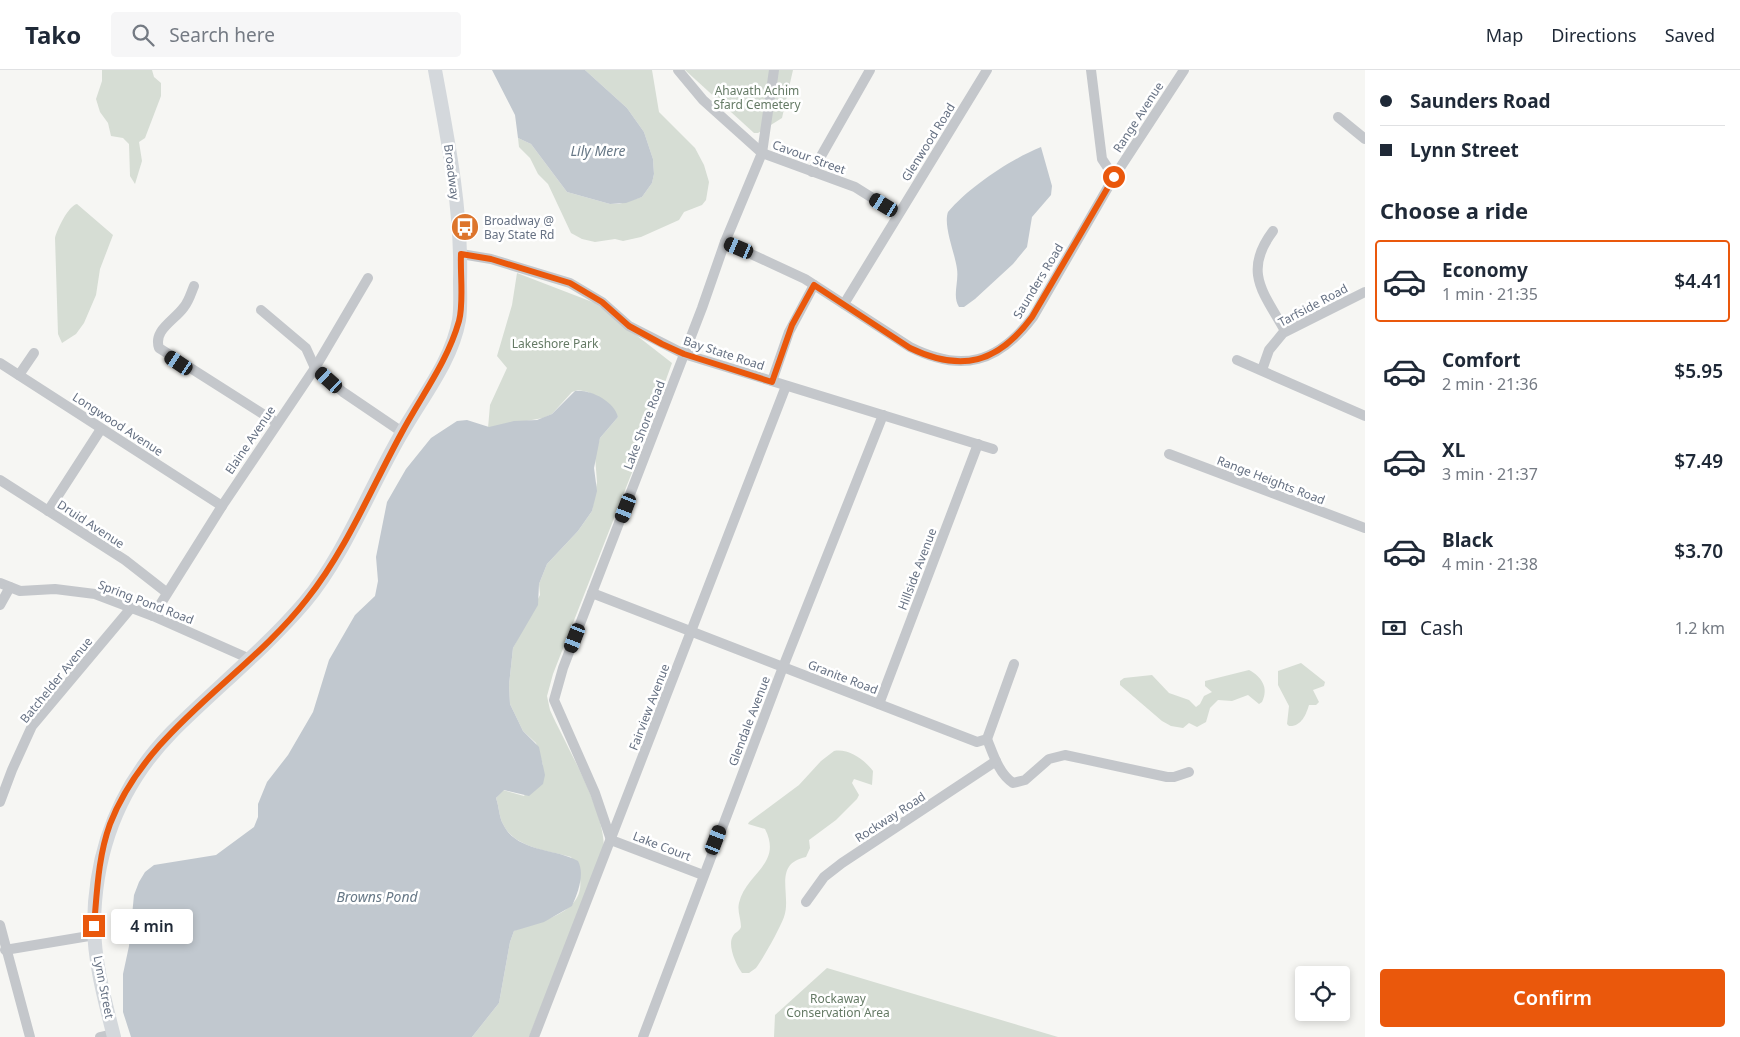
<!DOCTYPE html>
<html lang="en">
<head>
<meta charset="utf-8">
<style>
  :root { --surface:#fff; --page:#f6f6f7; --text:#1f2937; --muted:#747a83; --line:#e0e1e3; --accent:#ea580c }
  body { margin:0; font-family:"Noto Sans",sans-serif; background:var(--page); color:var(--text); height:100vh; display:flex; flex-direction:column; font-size:19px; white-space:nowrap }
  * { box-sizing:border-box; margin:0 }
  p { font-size:16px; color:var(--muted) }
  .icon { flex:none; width:28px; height:28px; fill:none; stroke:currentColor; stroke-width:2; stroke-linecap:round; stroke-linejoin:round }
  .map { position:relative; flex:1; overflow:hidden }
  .details { display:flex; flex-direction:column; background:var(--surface); width:375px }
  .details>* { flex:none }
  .guide { display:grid; align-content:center; height:110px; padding:0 15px; background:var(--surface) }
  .tools { position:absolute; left:1295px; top:896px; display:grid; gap:10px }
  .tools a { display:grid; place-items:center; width:55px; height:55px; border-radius:5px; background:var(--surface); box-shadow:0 2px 8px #0003; font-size:25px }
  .end { position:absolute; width:22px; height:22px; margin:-11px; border:6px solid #ea580c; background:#fff; box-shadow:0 0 0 2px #fff }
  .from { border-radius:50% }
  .bubble { position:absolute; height:35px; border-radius:5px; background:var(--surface); box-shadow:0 2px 8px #0003; font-size:16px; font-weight:600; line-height:35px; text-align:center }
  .car { position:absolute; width:15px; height:30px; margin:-15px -8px; border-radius:6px; box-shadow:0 0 4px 1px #0007; background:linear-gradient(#222 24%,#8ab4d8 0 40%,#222 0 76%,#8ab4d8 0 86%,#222 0) }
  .guide b { display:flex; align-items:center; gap:18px; height:48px; font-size:19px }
  .guide b+b { border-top:1px solid var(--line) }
  .guide i { width:12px; height:12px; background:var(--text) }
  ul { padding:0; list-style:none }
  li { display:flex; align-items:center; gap:15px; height:82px; margin:0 10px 8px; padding:0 5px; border:2px solid transparent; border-radius:5px }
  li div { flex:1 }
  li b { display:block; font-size:19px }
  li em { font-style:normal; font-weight:600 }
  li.on { border-color:var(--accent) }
  li>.icon { width:45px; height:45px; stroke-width:1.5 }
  h2 { padding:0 15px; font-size:22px; line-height:60px }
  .pay { display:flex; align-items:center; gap:12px; height:55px; padding:0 15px; font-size:19px }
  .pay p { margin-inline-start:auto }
  .button { display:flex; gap:10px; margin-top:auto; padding:10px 15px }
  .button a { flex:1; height:58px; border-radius:5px; background:var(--accent); color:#fff; font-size:20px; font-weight:600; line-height:58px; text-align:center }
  header { display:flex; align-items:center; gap:30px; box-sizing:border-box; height:70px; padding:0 25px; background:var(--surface); border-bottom:1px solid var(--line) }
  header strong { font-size:24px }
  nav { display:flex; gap:28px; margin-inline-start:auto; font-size:18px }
  .search { width:350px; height:45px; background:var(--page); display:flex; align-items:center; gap:12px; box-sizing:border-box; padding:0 18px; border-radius:5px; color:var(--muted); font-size:19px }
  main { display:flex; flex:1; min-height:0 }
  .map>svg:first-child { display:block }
</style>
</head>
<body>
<header>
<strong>Tako</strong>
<div class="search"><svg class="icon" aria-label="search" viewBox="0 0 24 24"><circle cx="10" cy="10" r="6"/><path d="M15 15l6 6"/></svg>Search here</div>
<nav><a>Map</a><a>Directions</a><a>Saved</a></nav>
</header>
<main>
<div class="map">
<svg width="1365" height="967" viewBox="0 0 1365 967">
  <rect width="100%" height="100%" fill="#f6f6f3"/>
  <g fill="#d6ddd4">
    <polygon points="102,0 152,0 154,7 161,13 161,26 145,68 139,72 142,91 135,114 130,106 129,74 123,68 111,66 108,53 100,42 96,29 102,11"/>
    <polygon points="585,0 652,0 659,42 695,78 704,95 709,112 706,130 702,135 684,142 679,150 641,167 623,171 615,169 595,172 582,169 571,163 548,114 538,104 530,88 519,77 518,68 531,74 567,122 610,134 619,134 642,127 652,113 654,104 653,89 644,62 627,38"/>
    <polygon points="685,0 793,0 782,48 758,63 754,63"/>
    <path d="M77,134L113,165L100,199L96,225L84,253L76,264L62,273L58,264L55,168C57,160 68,136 77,134Z"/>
    <path d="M517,203L595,233L672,293L640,382L553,604L547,626L550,640C567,678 604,738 604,778L529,967H472L499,933L510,872L514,861C537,851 585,845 580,809C579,802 574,794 571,787C549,781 514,778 503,754C499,747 499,736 496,728L503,720L524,726L543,695L536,673L523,661L510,634L509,615L513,578L540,525L539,514L547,494L578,461L592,441L597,412L595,386L600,368L618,347L609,334L588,322L578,320L572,322L552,344L543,348L488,358L490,335L507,298L497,286L512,235Z"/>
    <path d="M1301,593L1325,612L1324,616L1313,620L1319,632L1316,635H1309C1306,645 1301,657 1289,656L1287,654L1289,636L1278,615V601Z"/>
    <path d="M1249,600C1262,607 1269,618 1262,632L1259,634L1248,625L1232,631L1218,630L1210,638L1206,652L1197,657L1189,653L1183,658L1171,656L1162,651L1120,615V611L1124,608L1152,605L1169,623L1189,630L1196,637L1200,634L1204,626L1212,622L1205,616V611Z"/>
    <path d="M834,681C848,678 865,690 873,701L872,715L854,709L852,713L859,725L857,729L836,750L809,770L810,778L806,787C772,794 792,825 784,847C779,860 764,887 756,898L749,903H742C736,895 727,875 733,866C735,862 739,862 741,857C741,849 737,841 739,833C746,803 783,794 765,759L748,754L749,752L799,715L821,691Z"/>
    <polygon points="827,898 1058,967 774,967 775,945"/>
  </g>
  <g fill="#c1c8cf">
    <polygon points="492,0 585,0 627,38 644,62 653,89 654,104 652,113 642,127 626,133 610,134 567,122 531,74 518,68 515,45"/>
    <path d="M1041,77L1052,116L1051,125L1032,147L1027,177L1013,194L975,229L964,237H959C952,226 959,212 957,199C955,183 943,156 948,142C969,117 1011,89 1041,77Z"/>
    <path d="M575,321C590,319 614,331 618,347L600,368L594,398L597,421L592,441L578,461L547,494L539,514L538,535L513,578L509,615L510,634L523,661L539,677L545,705L543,714L529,726L504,720L496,728C499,736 499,747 503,754C516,782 555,778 578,791C585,804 578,823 572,836L544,852L514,861L510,872L499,933L472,967H131L123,942V904L129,876L134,825L139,812L145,802L154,795L216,785L254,757L258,747V734L267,712L288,685L313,642L329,590L355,545L375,526L378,511L376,487L387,432L406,399L431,368L457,351L467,350L489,357L514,351L537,350L552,344Z"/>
  </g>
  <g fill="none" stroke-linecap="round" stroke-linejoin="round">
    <g stroke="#c4c7cb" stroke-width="10">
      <polyline points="678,0 703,30 762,83 855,117 898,144"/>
      <polyline points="1338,47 1365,69"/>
      <polyline points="812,102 870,0"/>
      <polyline points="1114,107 1184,0"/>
      <path d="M1273,161C1242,202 1264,223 1285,261"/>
      <path d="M725,172L805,209L910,277C962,303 998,293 1033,247L1114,107L1102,89L1091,0"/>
      <polyline points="461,184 491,189 570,213 602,232 629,256 684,284 993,379"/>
      <path d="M194,216C191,223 189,231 184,237C174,251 153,260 159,278L277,353"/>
      <polyline points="844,234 987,0"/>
      <polyline points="261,240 306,278 315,298 343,322 402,362"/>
      <polyline points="1237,290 1365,346"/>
      <polyline points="0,293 222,436"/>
      <polyline points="1262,300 1269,280 1283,263 1365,222"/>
      <polyline points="19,305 34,283"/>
      <polyline points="772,311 789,262 814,215"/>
      <polyline points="1169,384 1365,458"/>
      <polyline points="0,410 125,490 166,522"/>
      <polyline points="48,441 101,359"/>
      <polyline points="0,513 20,521 55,519 95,524 153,546 250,589"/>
      <path d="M592,523L977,672L987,669C993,684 999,704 1013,713L1025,710L1049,689L1065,685L1167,707H1174L1189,702"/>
      <polyline points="0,535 10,517"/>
      <polyline points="153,546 222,436 315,298 368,208"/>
      <polyline points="879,634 978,374"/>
      <polyline points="987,669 1014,594"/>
      <polyline points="0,732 12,700 32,656 131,538"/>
      <polyline points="703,805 611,770 595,723 554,630 563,598 702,238 725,172 762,83 774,0"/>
      <polyline points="806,832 824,807 842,793 996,691"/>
      <polyline points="0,855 30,967"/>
      <polyline points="5,880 95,865"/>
      <polyline points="100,967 113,964"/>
      <polyline points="534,967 786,316"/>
      <polyline points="643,967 783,597 883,345"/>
    </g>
    <path stroke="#d4d8dc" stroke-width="14" d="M114,967C105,931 94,892 94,854C95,780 120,715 172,662C216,618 265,579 305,532C345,485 371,414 403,361C423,326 452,290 459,250C461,238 460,224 460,211C462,140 448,70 435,0"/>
  </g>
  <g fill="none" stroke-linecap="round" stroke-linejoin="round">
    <path stroke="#ea580c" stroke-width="6" d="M94,856C97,822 98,787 110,754C147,658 247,607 307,529C346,480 371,419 401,364C421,326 447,293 459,251C464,233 460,204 461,184L491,189L570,213L602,232L629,256L662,274L684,284L772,312L792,255L814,215L910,278C962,303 998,293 1032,247L1114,107"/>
  </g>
  <defs>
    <symbol id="bus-disc" viewBox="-11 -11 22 22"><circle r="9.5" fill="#dd752c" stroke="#fff"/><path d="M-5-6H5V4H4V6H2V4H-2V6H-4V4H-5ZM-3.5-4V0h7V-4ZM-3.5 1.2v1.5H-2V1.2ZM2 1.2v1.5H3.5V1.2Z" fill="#fff"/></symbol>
  </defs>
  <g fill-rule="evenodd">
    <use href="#bus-disc" x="449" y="141" width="32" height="32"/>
  </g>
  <g text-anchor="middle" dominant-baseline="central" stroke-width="5" stroke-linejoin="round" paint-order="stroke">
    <g font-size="12" fill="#657a65" stroke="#fff">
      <text x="757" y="20">Ahavath Achim<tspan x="757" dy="14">Sfard Cemetery</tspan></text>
      <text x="555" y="273">Lakeshore Park</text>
      <text x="838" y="928">Rockaway<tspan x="838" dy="14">Conservation Area</tspan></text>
    </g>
    <g font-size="12" fill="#667183" stroke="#fff">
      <text transform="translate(1138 47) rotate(-57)">Range Avenue</text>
      <text transform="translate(928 72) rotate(-58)">Glenwood Road</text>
      <text transform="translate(809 87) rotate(20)">Cavour Street</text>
      <text transform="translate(452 102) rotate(83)">Broadway</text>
      <text transform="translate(1038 211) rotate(-59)">Saunders Road</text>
      <text transform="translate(1313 235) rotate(-28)">Tarfside Road</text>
      <text transform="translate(724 283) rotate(18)">Bay State Road</text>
      <text transform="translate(118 354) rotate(33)">Longwood Avenue</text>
      <text transform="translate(644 355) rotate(-69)">Lake Shore Road</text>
      <text transform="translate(250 370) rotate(-56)">Elaine Avenue</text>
      <text transform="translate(1271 410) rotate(21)">Range Heights Road</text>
      <text transform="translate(91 454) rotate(33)">Druid Avenue</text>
      <text transform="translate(917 499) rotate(-69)">Hillside Avenue</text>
      <text transform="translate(146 532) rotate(21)">Spring Pond Road</text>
      <text transform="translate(843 607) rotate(21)">Granite Road</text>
      <text transform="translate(56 610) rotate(-51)">Batchelder Avenue</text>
      <text transform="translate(649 637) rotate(-69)">Fairview Avenue</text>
      <text transform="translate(749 651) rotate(-69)">Glendale Avenue</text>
      <text transform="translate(890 747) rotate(-33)">Rockway Road</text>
      <text transform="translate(662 776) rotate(21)">Lake Court</text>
      <text transform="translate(104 917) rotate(79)">Lynn Street</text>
    </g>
    <g font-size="12" fill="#667183" stroke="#fff" text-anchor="start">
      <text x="484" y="150">Broadway @<tspan x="484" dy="14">Bay State Rd</tspan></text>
    </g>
    <g font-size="14" font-style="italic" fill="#677886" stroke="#fff">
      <text x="598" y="80">Lily Mere</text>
      <text x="377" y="826">Browns Pond</text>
    </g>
  </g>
</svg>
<div class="tools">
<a><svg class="icon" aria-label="locate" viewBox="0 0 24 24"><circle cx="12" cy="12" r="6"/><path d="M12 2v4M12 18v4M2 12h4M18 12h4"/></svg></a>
</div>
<i class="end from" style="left:1114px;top:107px"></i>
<i class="end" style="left:94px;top:856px"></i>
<div class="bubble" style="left:111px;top:839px;width:82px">4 min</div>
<i class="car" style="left:884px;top:135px;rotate:301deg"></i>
<i class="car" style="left:739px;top:178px;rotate:293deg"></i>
<i class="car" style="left:179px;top:293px;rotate:304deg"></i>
<i class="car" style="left:329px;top:310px;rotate:312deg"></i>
<i class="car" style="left:626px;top:438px;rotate:201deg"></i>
<i class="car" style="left:575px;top:568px;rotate:201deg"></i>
<i class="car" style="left:716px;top:770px;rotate:21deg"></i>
</div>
<section class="details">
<div class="guide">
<b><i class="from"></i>Saunders Road</b>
<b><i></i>Lynn Street</b>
</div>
<h2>Choose a ride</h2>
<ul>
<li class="on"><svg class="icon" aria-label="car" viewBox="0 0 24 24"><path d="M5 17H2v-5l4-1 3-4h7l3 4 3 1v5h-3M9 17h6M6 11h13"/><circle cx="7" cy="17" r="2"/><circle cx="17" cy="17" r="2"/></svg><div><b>Economy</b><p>1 min · 21:35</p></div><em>$4.41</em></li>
<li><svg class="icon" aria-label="car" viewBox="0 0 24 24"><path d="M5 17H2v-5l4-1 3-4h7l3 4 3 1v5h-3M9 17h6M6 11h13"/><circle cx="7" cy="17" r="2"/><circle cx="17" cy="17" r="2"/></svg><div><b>Comfort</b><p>2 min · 21:36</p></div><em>$5.95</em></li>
<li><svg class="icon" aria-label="car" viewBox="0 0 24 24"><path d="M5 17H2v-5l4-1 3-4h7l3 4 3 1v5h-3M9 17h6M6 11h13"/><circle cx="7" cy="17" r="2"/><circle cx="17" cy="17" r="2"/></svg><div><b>XL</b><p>3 min · 21:37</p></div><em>$7.49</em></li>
<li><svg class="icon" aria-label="car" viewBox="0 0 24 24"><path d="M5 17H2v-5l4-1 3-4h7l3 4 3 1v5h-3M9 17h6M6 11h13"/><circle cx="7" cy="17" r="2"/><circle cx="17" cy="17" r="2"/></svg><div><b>Black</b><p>4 min · 21:38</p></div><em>$3.70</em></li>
</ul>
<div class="pay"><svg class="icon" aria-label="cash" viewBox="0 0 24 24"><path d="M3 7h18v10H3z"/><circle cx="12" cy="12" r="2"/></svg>Cash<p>1.2 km</p></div>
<div class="button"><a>Confirm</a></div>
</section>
</main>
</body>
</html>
